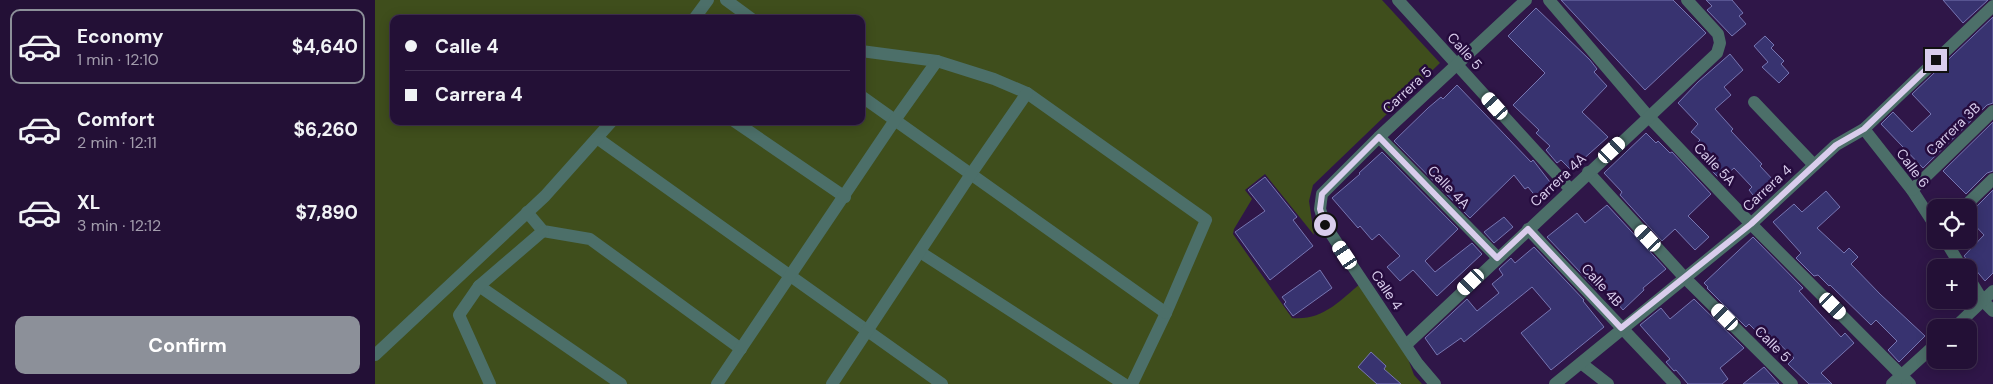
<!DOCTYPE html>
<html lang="en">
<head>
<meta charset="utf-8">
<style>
  :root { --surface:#231036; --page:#2f1e42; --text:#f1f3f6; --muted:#a39dad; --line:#403051; --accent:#8c9099 }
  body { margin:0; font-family:"DM Sans",sans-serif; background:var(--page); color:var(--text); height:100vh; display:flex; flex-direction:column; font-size:19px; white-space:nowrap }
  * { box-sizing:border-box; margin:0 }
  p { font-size:16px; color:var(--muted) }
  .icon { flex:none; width:28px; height:28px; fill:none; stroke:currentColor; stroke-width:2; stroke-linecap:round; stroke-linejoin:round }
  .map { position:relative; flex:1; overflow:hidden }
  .sheet { display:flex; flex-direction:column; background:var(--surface); width:375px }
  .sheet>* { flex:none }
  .hud { position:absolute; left:15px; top:15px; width:475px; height:110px; border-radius:10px; box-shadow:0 2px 12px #0003,0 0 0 1px var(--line); display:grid; align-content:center; height:110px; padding:0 15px; background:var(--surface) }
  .tools { position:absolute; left:1552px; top:199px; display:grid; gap:10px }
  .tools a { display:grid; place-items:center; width:50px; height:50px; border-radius:10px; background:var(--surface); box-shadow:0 2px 12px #0003,0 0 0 1px var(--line); font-size:25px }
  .end { position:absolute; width:22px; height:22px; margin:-11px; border:6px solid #d9cdec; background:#111; box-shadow:0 0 0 2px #111 }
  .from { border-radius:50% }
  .car { position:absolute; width:15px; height:30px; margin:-15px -8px; border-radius:6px; box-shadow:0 0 4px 1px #0007; background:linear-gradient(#fff 24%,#345 0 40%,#fff 0 76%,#345 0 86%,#fff 0) }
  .hud b { display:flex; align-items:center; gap:18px; height:48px; font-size:19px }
  .hud b+b { border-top:1px solid var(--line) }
  .hud i { width:12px; height:12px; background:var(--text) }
  ul { padding:9px 0 0; list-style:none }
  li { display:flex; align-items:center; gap:15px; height:75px; margin:0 10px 8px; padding:0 5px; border:2px solid transparent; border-radius:10px }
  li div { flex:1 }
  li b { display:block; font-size:19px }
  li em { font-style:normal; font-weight:700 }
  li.selected { border-color:var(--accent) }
  li>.icon { width:45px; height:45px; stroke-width:1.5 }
  .primary-button { display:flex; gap:10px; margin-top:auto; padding:10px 15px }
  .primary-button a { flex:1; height:58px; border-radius:10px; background:var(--accent); color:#fff; font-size:20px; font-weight:700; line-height:58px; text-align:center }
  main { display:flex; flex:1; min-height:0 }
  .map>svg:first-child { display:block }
</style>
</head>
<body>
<main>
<section class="sheet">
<ul>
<li class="selected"><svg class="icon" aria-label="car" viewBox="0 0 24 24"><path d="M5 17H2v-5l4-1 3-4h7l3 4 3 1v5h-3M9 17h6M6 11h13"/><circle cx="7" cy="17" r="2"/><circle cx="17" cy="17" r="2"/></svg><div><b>Economy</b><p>1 min · 12:10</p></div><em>$4,640</em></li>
<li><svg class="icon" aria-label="car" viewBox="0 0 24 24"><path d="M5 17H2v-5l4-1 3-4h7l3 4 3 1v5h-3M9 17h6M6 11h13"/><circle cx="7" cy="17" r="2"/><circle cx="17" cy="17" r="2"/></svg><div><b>Comfort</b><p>2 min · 12:11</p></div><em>$6,260</em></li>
<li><svg class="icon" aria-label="car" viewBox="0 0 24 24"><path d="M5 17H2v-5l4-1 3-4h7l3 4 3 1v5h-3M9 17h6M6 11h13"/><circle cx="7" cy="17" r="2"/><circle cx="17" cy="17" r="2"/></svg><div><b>XL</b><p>3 min · 12:12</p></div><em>$7,890</em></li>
</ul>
<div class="primary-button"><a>Confirm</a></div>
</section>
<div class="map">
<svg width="1618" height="384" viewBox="0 0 1618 384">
  <rect width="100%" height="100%" fill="#2f1648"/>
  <path fill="#3f4e1c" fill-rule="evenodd" d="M0,0H1007L1065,63L938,185L934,201L939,235L890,174L870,190L877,199L859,229L858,234L917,318C947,321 965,301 986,283L1029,348L1039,375L1047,384H0ZM19,19H486V121H19Z"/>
  <g fill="#383370" stroke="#7776b2">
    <polygon points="1186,0 1298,0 1331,33 1270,90"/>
    <polygon points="1331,0 1357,0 1368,13 1364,16 1371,24 1357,36 1332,10 1337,6"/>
    <polygon points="1568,0 1613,0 1588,23"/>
    <polygon points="1161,8 1215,60 1222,69 1219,72 1232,86 1207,112 1233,137 1196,170 1186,160 1182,163 1171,150 1175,146 1161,133 1164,130 1138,105 1170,73 1133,36"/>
    <polygon points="1618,17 1618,103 1612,105 1548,168 1506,124 1518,112 1537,132 1556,114 1537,94"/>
    <polygon points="1390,36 1399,45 1396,48 1409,61 1406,64 1414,73 1404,83 1387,67 1393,62 1379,46"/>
    <polygon points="1355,54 1368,70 1349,87 1356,95 1340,109 1358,129 1356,131 1387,164 1385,166 1401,183 1382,200 1374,190 1377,187 1359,168 1346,180 1337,171 1343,165 1323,142 1325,140 1316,132 1323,124 1303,103 1323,82"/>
    <polygon points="1082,85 1156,162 1158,160 1178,186 1162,198 1153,187 1150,189 1139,175 1095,218 1019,141 1053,108 1066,97 1068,99"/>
    <polygon points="1618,122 1618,171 1612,173 1591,194 1568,171"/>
    <polygon points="1271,133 1281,143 1283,141 1295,153 1297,152 1336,194 1313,216 1334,237 1320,250 1300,229 1287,241 1245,195 1247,192 1229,173"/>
    <polygon points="1007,152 1083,229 1050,261 1060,272 1097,243 1107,254 1062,296 1038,270 1025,281 1012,267 1025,256 1004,234 997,240 985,226 983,228 957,198 985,174 984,173"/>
    <polygon points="890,177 922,217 918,220 938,246 895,280 860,232 890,211 873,190"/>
    <polygon points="1618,190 1618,273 1610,281 1589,256 1609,235 1594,219 1594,214"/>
    <polygon points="1451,191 1465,207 1442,228 1469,253 1474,248 1483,257 1476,264 1505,294 1550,336 1524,362 1513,350 1522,341 1501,320 1496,325 1455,285 1454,286 1443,275 1439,276 1421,258 1426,253 1398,222 1419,204 1427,212"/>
    <polygon points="1232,205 1291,269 1268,288 1269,290 1248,310 1227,285 1222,290 1172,237 1202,213 1210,223"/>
    <polygon points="1129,217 1138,227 1119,243 1109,232"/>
    <polygon points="1378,237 1428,288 1424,291 1466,337 1470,333 1479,343 1446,373 1457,384 1434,384 1413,364 1419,358 1389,329 1384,334 1374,324 1371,327 1332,288 1333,287 1329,283"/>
    <polygon points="1159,247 1209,300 1208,301 1229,327 1176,370 1146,333 1176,309 1157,287 1089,342 1086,338 1062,355 1050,338 1092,299 1102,311 1124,293 1117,284 1128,275 1124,269 1136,258 1140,263"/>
    <polygon points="945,270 957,288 918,316 909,304 911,302 907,297"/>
    <polygon points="1319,299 1369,348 1345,368 1353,379 1347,384 1313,384 1301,370 1299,371 1291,362 1295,359 1265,325 1286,308 1295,319"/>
    <polygon points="996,352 1011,366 1009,369 1026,384 1002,384 983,367"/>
    <polygon points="1389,367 1404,384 1368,384"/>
  </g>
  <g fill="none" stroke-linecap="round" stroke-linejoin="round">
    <g stroke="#4c6f69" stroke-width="12">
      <polyline points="351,0 377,19"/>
      <polyline points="1023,0 1195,189"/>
      <polyline points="1174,0 1273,116 1376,224 1535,384"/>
      <polyline points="319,19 333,0"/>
      <polyline points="486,51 562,61 619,79 652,93 831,220 791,313 757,384"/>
      <polyline points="486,96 791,313"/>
      <polyline points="1379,102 1439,165"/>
      <polyline points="359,121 470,197"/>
      <polyline points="1489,129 1537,190 1561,227"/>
      <polyline points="1004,137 1122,257"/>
      <polyline points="222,138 567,384"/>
      <polyline points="1213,172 1309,277 1417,384"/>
      <polyline points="1537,190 1618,111"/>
      <polyline points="1588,208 1618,179"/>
      <polyline points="152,212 168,231 215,239 366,349"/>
      <polyline points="1153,229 1300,384"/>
      <polyline points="1570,240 1587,268"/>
      <polyline points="545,252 749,384"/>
      <polyline points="1594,278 1608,301 1618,311"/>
      <polyline points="104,286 246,384"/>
      <polyline points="1579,328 1618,291"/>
      <polyline points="1031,345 1342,53 1345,43 1343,34 1312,0"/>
      <polyline points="0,355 170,196 237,121"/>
      <polyline points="1206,363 1233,384"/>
      <polyline points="115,384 84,315 104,286 168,231"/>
      <polyline points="342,384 520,120 562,61"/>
      <polyline points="457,384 596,174 652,93"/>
      <polyline points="1060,384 1043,364 950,225 945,209 947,194 1004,137 1151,0"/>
      <polyline points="1180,384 1376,224 1461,145 1489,129 1618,6"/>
      <polyline points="1517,384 1561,344"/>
    </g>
  </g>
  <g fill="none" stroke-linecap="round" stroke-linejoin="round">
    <polyline stroke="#d9cdec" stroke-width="6" points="950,225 945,209 947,194 1004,137 1122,258 1153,229 1246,328 1376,224 1461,145 1489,129 1561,60"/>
  </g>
  <g text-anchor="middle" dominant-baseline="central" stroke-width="5" stroke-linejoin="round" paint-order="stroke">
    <g font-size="14" fill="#d9cdec" stroke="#250b3d">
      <text transform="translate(1090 51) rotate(48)">Calle 5</text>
      <text transform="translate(1032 90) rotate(-43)">Carrera 5</text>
      <text transform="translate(1578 129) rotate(-44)">Carrera 3B</text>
      <text transform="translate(1340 164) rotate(46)">Calle 5A</text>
      <text transform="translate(1538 168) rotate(53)">Calle 6</text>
      <text transform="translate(1183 180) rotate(-43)">Carrera 4A</text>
      <text transform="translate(1074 187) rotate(46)">Calle 4A</text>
      <text transform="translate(1392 188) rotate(-43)">Carrera 4</text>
      <text transform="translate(1227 285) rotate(47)">Calle 4B</text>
      <text transform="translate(1012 290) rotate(56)">Calle 4</text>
      <text transform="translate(1398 344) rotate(45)">Calle 5</text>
    </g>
  </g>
</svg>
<div class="tools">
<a><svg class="icon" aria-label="locate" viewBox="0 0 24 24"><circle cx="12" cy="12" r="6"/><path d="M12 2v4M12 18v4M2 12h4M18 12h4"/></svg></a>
<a>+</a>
<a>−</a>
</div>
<i class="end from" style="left:950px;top:225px"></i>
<i class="end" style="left:1561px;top:60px"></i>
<i class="car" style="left:1120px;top:106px;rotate:318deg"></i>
<i class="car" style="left:1237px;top:150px;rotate:47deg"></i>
<i class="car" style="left:1273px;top:238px;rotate:317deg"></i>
<i class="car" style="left:970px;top:255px;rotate:326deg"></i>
<i class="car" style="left:1096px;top:282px;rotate:226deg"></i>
<i class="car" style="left:1458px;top:306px;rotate:135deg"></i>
<i class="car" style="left:1350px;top:317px;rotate:315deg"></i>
<div class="hud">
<b><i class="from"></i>Calle 4</b>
<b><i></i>Carrera 4</b>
</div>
</div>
</main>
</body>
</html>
